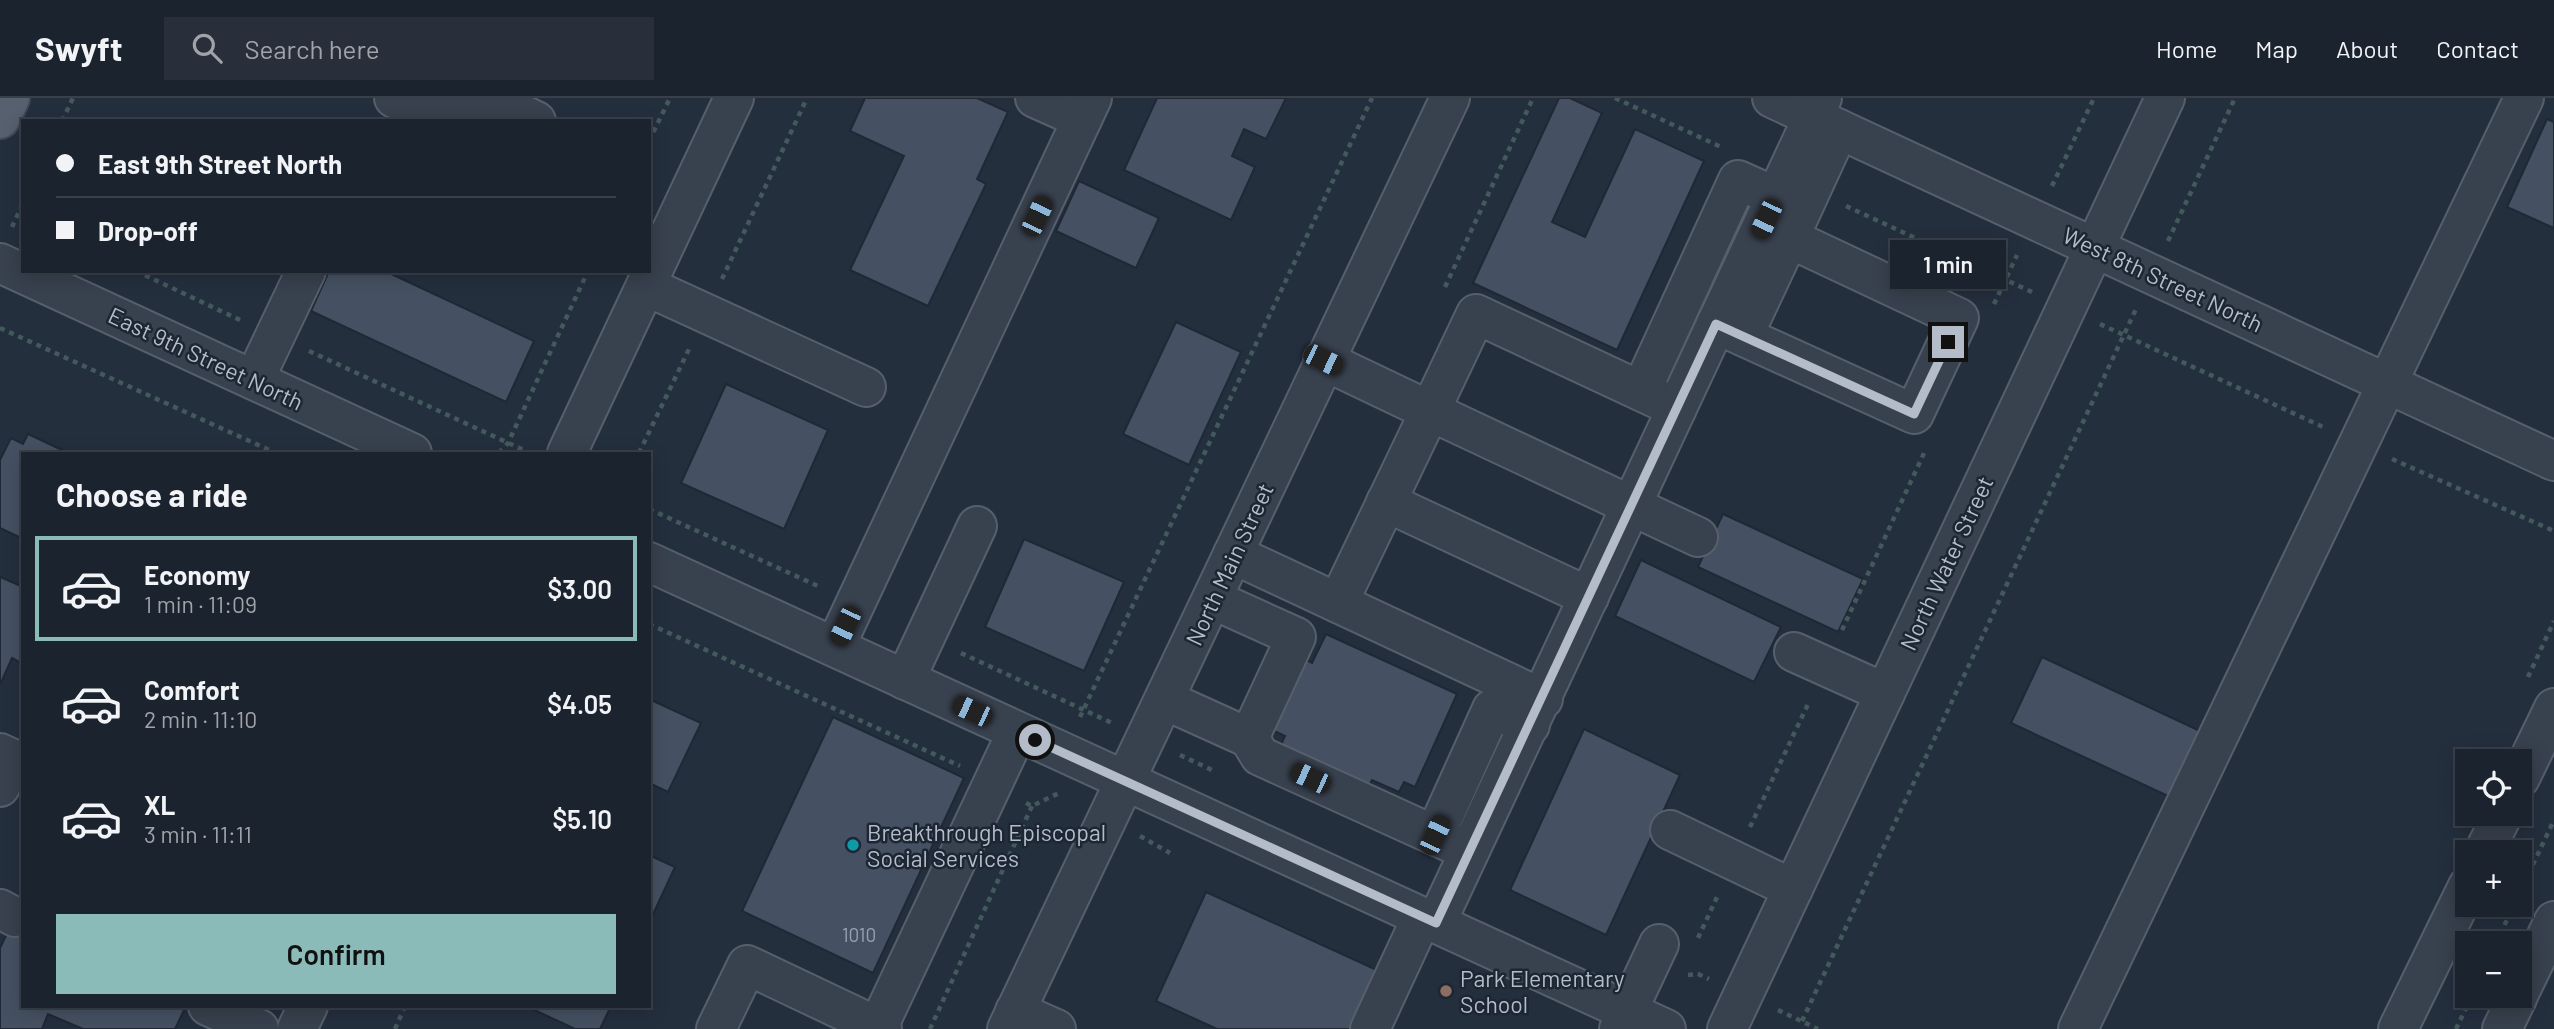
<!DOCTYPE html>
<html lang="en">
<head>
<meta charset="utf-8">
<style>
  :root { --surface:#1b232e; --page:#282f3a; --text:#f1f3f6; --muted:#a0a4aa; --line:#39404a; --accent:#8bbbb9 }
  body { margin:0; font-family:Barlow,sans-serif; background:var(--page); color:var(--text); height:100vh; display:flex; flex-direction:column; font-size:26px; white-space:nowrap }
  * { box-sizing:border-box; margin:0 }
  p { font-size:23px; color:var(--muted) }
  .icon { flex:none; width:38px; height:38px; fill:none; stroke:currentColor; stroke-width:2; stroke-linecap:round; stroke-linejoin:round }
  .map { position:relative; flex:1; overflow:hidden }
  .drawer { position:absolute; left:21px; top:354px; width:630px; height:556px; display:flex; flex-direction:column; background:var(--surface); border-radius:0px; box-shadow:0 4px 18px #0003,0 0 0 2px var(--line) }
  .drawer>* { flex:none }
  .hud { position:absolute; left:21px; top:21px; width:630px; height:154px; border-radius:0px; box-shadow:0 4px 18px #0003,0 0 0 2px var(--line); display:grid; align-content:center; height:154px; padding:0 35px; background:var(--surface) }
  .controls { position:absolute; left:2455px; top:651px; display:grid; gap:14px }
  .controls a { display:grid; place-items:center; width:77px; height:77px; border-radius:0px; background:var(--surface); box-shadow:0 4px 18px #0003,0 0 0 2px var(--line); font-size:35px }
  .end { position:absolute; width:32px; height:32px; margin:-16px; border:9px solid #b4bcc9; background:#111; box-shadow:0 0 0 4px #111 }
  .from { border-radius:50% }
  .bubble { position:absolute; height:49px; border-radius:0px; background:var(--surface); box-shadow:0 4px 18px #0003,0 0 0 2px var(--line); font-size:23px; font-weight:600; line-height:49px; text-align:center }
  .car { position:absolute; width:21px; height:42px; margin:-21px -10px; border-radius:9px; box-shadow:0 0 5px 2px #0007; background:linear-gradient(#222 24%,#8ab4d8 0 40%,#222 0 76%,#8ab4d8 0 86%,#222 0) }
  .hud b { display:flex; align-items:center; gap:24px; height:66px; font-size:26px }
  .hud b+b { border-top:2px solid var(--line) }
  .hud i { width:18px; height:18px; background:var(--text) }
  ul { padding:0; list-style:none }
  li { display:flex; align-items:center; gap:21px; height:105px; margin:0 14px 10px; padding:0 21px; border:4px solid transparent; border-radius:0px }
  li div { flex:1 }
  li b { display:block; font-size:26px }
  li em { font-style:normal; font-weight:600 }
  li.active { border-color:var(--accent) }
  li>.icon { width:63px; height:63px; stroke-width:1.5 }
  h2 { padding:0 35px; font-size:32px; line-height:84px }
  .button { display:flex; gap:14px; margin-top:auto; padding:14px 35px }
  .button a { flex:1; height:80px; border-radius:0px; background:var(--accent); color:#111; font-size:28px; font-weight:600; line-height:80px; text-align:center }
  header { display:flex; align-items:center; gap:42px; box-sizing:border-box; height:98px; padding:0 35px; background:var(--surface); border-bottom:2px solid var(--line) }
  header strong { font-size:33px }
  nav { display:flex; gap:38px; margin-inline-start:auto; font-size:24px }
  .search { width:490px; height:63px; background:var(--page); display:flex; align-items:center; gap:18px; box-sizing:border-box; padding:0 24px; border-radius:0px; color:var(--muted); font-size:26px }
  .map>svg:first-child { display:block }
</style>
</head>
<body>
<header>
<strong>Swyft</strong>
<div class="search"><svg class="icon" aria-label="search" viewBox="0 0 24 24"><circle cx="10" cy="10" r="6"/><path d="M15 15l6 6"/></svg>Search here</div>
<nav><a>Home</a><a>Map</a><a>About</a><a>Contact</a></nav>
</header>
<div class="map">
<svg width="2554" height="931" viewBox="0 0 2554 931">
  <rect width="100%" height="100%" fill="#242f3e"/>
  <g fill="#455162" stroke="#1f2835" stroke-width="2">
    <polygon points="865,0 977,0 1008,14 977,81 986,86 928,208 850,172 904,58 850,33"/>
    <polygon points="1157,0 1286,0 1266,41 1244,31 1232,58 1255,69 1231,122 1124,72"/>
    <polygon points="1559,0 1570,0 1602,15 1552,124 1585,139 1635,31 1704,63 1617,252 1473,185"/>
    <polygon points="2547,21 2554,24 2554,130 2507,109"/>
    <polygon points="1079,83 1159,120 1136,170 1056,133"/>
    <polygon points="329,173 385,173 534,243 506,304 311,213"/>
    <polygon points="1176,224 1241,254 1189,367 1123,336"/>
    <polygon points="726,286 828,332 784,431 681,385"/>
    <polygon points="28,336 62,352 60,355 23,355 21,440 0,430 0,362 11,340 23,346"/>
    <polygon points="1723,416 1863,481 1838,534 1698,469"/>
    <polygon points="1024,441 1124,484 1084,573 985,529"/>
    <polygon points="1641,462 1781,529 1754,584 1615,518"/>
    <polygon points="0,479 23,489 23,566 12,560 0,587"/>
    <polygon points="1326,536 1457,596 1415,689 1404,684 1399,694 1372,682 1368,691 1279,651 1285,638 1270,631 1302,560 1312,565"/>
    <polygon points="2042,559 2200,633 2168,698 2011,625"/>
    <polygon points="649,601 701,625 668,694 649,685"/>
    <polygon points="833,619 964,680 873,875 742,813"/>
    <polygon points="1584,631 1680,677 1606,837 1510,792"/>
    <polygon points="649,757 675,769 649,825"/>
    <polygon points="1206,794 1379,873 1353,931 1217,931 1156,903"/>
    <polygon points="23,802 23,908 186,908 175,931 83,931 48,916 42,931 0,931 0,850"/>
    <polygon points="526,908 611,908 600,931 575,931"/>
  </g>
  <g fill="none" stroke-linecap="round" stroke-linejoin="round">
    <defs>
      <g id="minor">
        <polyline points="394,0 434,18 474,10 507,9 536,23"/>
        <polyline points="1035,0 1082,21"/>
        <polyline points="1772,0 2554,363"/>
        <polyline points="0,165 412,355"/>
        <polyline points="646,188 866,289"/>
        <polyline points="1716,226 1914,316 1959,220 1789,140 1839,31"/>
        <polyline points="1743,238 1789,140"/>
        <polyline points="1323,262 1430,313 1476,216 1677,310"/>
        <polyline points="254,282 306,173"/>
        <polyline points="1641,293 1738,82 1776,99"/>
        <polyline points="567,355 734,0"/>
        <polyline points="1386,404 1589,499"/>
        <polyline points="1233,456 1543,601"/>
        <polyline points="649,464 1666,931"/>
        <polyline points="1338,505 1430,313 1698,439"/>
        <polyline points="835,549 1092,0"/>
        <polyline points="1794,554 1885,595"/>
        <polyline points="905,582 977,428"/>
        <polyline points="1165,602 1249,640 1296,539 1212,501"/>
        <polyline points="1249,640 1260,658 1469,753"/>
        <polyline points="0,655 13,661 0,689"/>
        <polyline points="2520,680 2554,610"/>
        <polyline points="1670,732 1793,791"/>
        <polyline points="1435,737 1492,611 1530,627"/>
        <polyline points="2484,754 2503,716"/>
        <polyline points="0,811 15,819"/>
        <polyline points="1436,825 1822,0"/>
        <polyline points="2520,893 2554,823"/>
        <polyline points="208,908 259,931"/>
        <polyline points="1015,913 1056,931"/>
        <polyline points="297,931 308,908"/>
        <polyline points="716,931 747,867 882,931"/>
        <polyline points="877,931 1017,634"/>
        <polyline points="1007,931 1450,0"/>
        <polyline points="1370,931 1422,819"/>
        <polyline points="1619,931 1659,846"/>
        <polyline points="1727,931 2165,0"/>
        <polyline points="2078,931 2524,0"/>
        <polyline points="2398,931 2468,788"/>
        <polyline points="2502,931 2518,898"/>
      </g>
      <polyline id="major" points="0,21 10,0"/>
    </defs>
    <use href="#minor" stroke="#565f6c" stroke-width="42"/>
    <use href="#major" stroke="#414a57" stroke-width="42"/>
    <g stroke="#44595c" stroke-width="4.5" stroke-dasharray="5 5" stroke-linecap="butt">
      <polyline points="1615,0 1721,49"/>
      <polyline points="62,23 73,0"/>
      <polyline points="649,43 670,0"/>
      <polyline points="2052,88 2094,0"/>
      <polyline points="1846,108 2032,194"/>
      <polyline points="12,129 23,105"/>
      <polyline points="2168,143 2235,0"/>
      <polyline points="136,173 240,222"/>
      <polyline points="722,181 807,0"/>
      <polyline points="1445,189 1533,0"/>
      <polyline points="1994,206 2017,157"/>
      <polyline points="2100,226 2323,329"/>
      <polyline points="0,230 276,355"/>
      <polyline points="309,253 530,355"/>
      <polyline points="499,355 508,345 588,173"/>
      <polyline points="639,355 690,249"/>
      <polyline points="2392,361 2554,433"/>
      <polyline points="649,411 820,489"/>
      <polyline points="649,526 960,668"/>
      <polyline points="1842,532 1925,353"/>
      <polyline points="961,555 1112,625"/>
      <polyline points="2528,579 2554,523"/>
      <polyline points="1080,619 1372,0"/>
      <polyline points="1180,657 1214,673"/>
      <polyline points="1026,705 1032,708 1059,695"/>
      <polyline points="1750,729 1809,604"/>
      <polyline points="1140,738 1170,755"/>
      <polyline points="2520,794 2554,722"/>
      <polyline points="1698,840 1718,797"/>
      <polyline points="2496,845 2514,807"/>
      <polyline points="1688,877 1698,876 1709,881"/>
      <polyline points="1778,912 1818,931"/>
      <polyline points="1802,923 2136,211"/>
      <polyline points="395,931 405,908"/>
      <polyline points="930,931 1032,708"/>
      <polyline points="2456,931 2466,910"/>
    </g>
    <use href="#minor" stroke="#38414e" stroke-width="38"/>
    <use href="#major" stroke="#56606e" stroke-width="38"/>
  </g>
  <g fill="none" stroke-linecap="round" stroke-linejoin="round">
    <polyline stroke="#b4bcc9" stroke-width="9" points="1035,642 1436,825 1716,226 1914,316 1948,244"/>
  </g>
  <circle fill="#0f9aa8" stroke="#1d2633" stroke-width="2.5" cx="853" cy="747" r="7"/>
  <circle fill="#8d6e63" stroke="#1d2633" stroke-width="2.5" cx="1446" cy="893" r="7"/>
  <g text-anchor="middle" dominant-baseline="central" stroke-width="5" stroke-linejoin="round" paint-order="stroke">
    <g font-size="19" fill="#98a1af">
      <text x="859" y="836">1010</text>
    </g>
    <g font-size="23" fill="#b4bcc9" stroke="#1d2633">
      <text transform="translate(2163 181) rotate(25)">West 8th Street North</text>
      <text transform="translate(206 260) rotate(25)">East 9th Street North</text>
      <text transform="translate(1946 465) rotate(-65)">North Water Street</text>
      <text transform="translate(1229 466) rotate(-65)">North Main Street</text>
    </g>
    <g font-size="23" fill="#b4bcc9" stroke="#1d2633" text-anchor="start">
      <text x="867" y="734">Breakthrough Episcopal<tspan x="867" dy="26">Social Services</tspan></text>
      <text x="1460" y="880">Park Elementary<tspan x="1460" dy="26">School</tspan></text>
    </g>
  </g>
</svg>
<div class="controls">
<a><svg class="icon" aria-label="locate" viewBox="0 0 24 24"><circle cx="12" cy="12" r="6"/><path d="M12 2v4M12 18v4M2 12h4M18 12h4"/></svg></a>
<a>+</a>
<a>−</a>
</div>
<i class="end from" style="left:1035px;top:642px"></i>
<i class="end" style="left:1948px;top:244px"></i>
<div class="bubble" style="left:1890px;top:142px;width:116px">1 min</div>
<i class="car" style="left:1037px;top:118px;rotate:25deg"></i>
<i class="car" style="left:1766px;top:121px;rotate:205deg"></i>
<i class="car" style="left:1323px;top:262px;rotate:116deg"></i>
<i class="car" style="left:845px;top:528px;rotate:205deg"></i>
<i class="car" style="left:972px;top:613px;rotate:295deg"></i>
<i class="car" style="left:1310px;top:680px;rotate:295deg"></i>
<i class="car" style="left:1435px;top:737px;rotate:25deg"></i>
<div class="hud">
<b><i class="from"></i>East 9th Street North</b>
<b><i></i>Drop-off</b>
</div>
<section class="drawer">
<h2>Choose a ride</h2>
<ul>
<li class="active"><svg class="icon" aria-label="car" viewBox="0 0 24 24"><path d="M5 17H2v-5l4-1 3-4h7l3 4 3 1v5h-3M9 17h6M6 11h13"/><circle cx="7" cy="17" r="2"/><circle cx="17" cy="17" r="2"/></svg><div><b>Economy</b><p>1 min · 11:09</p></div><em>$3.00</em></li>
<li><svg class="icon" aria-label="car" viewBox="0 0 24 24"><path d="M5 17H2v-5l4-1 3-4h7l3 4 3 1v5h-3M9 17h6M6 11h13"/><circle cx="7" cy="17" r="2"/><circle cx="17" cy="17" r="2"/></svg><div><b>Comfort</b><p>2 min · 11:10</p></div><em>$4.05</em></li>
<li><svg class="icon" aria-label="car" viewBox="0 0 24 24"><path d="M5 17H2v-5l4-1 3-4h7l3 4 3 1v5h-3M9 17h6M6 11h13"/><circle cx="7" cy="17" r="2"/><circle cx="17" cy="17" r="2"/></svg><div><b>XL</b><p>3 min · 11:11</p></div><em>$5.10</em></li>
</ul>
<div class="button"><a>Confirm</a></div>
</section>
</div>
</body>
</html>
